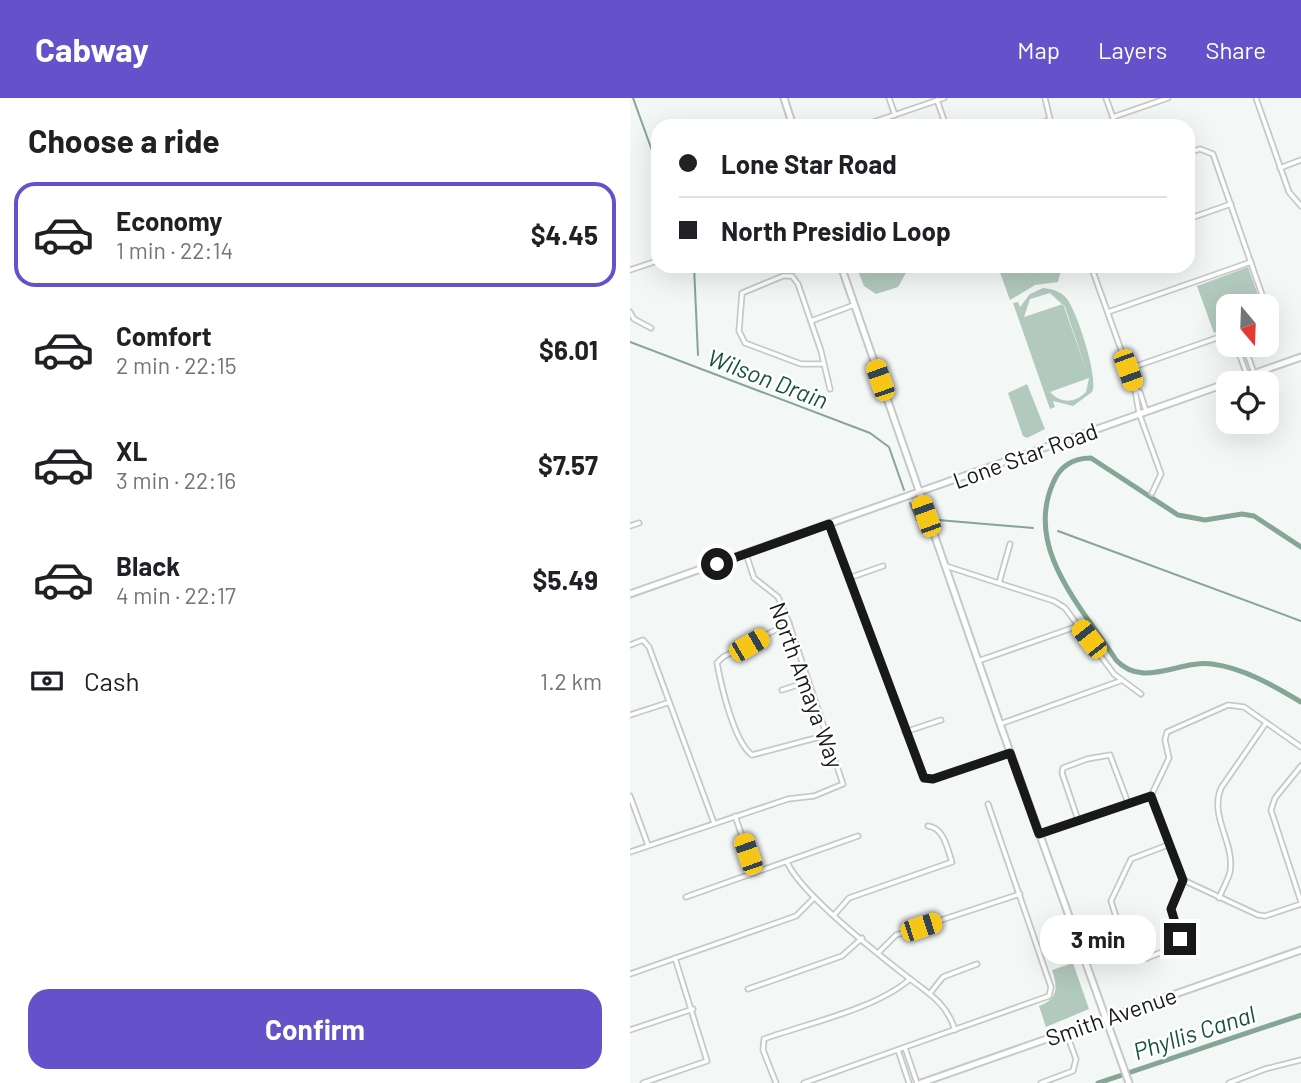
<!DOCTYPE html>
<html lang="en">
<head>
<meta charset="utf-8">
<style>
  :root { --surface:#fff; --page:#f2f2f2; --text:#202124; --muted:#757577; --line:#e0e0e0; --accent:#6551ca }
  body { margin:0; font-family:Barlow,sans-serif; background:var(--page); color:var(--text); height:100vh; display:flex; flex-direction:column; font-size:26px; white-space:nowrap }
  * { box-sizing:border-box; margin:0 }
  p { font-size:23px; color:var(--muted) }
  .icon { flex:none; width:38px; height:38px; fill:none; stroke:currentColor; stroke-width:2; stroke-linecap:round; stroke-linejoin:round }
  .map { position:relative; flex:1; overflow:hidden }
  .side { display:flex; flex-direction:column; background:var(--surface); width:630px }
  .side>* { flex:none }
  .guide { position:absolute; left:21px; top:21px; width:544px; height:154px; border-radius:21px; box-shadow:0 7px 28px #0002; display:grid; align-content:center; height:154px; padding:0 28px; background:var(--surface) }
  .needle { width:46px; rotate:161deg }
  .buttons { position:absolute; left:586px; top:196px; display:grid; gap:14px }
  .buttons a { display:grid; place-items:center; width:63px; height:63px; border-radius:14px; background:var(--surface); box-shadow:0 7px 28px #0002; font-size:35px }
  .end { position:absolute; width:32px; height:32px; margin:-16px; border:9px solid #181918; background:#fff; box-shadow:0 0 0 4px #fff }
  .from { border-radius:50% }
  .bubble { position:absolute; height:49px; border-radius:21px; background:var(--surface); box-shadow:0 7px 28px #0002; font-size:23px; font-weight:700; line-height:49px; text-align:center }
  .car { position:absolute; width:21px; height:42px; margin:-21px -10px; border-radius:9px; box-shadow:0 0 5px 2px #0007; background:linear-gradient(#f5c518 24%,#345 0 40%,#f5c518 0 76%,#345 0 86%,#f5c518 0) }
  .guide b { display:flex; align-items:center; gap:24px; height:66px; font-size:26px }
  .guide b+b { border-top:2px solid var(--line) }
  .guide i { width:18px; height:18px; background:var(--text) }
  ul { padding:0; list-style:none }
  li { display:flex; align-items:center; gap:21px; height:105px; margin:0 14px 10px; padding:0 14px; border:4px solid transparent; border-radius:21px }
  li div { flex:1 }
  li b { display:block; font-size:26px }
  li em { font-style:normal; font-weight:700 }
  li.active { border-color:var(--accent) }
  li>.icon { width:63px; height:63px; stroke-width:1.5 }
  h2 { padding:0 28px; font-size:32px; line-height:84px }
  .pay { display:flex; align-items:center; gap:18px; height:77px; padding:0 28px; font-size:26px }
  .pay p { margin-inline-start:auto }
  .button { display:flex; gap:14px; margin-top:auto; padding:14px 28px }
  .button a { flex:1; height:80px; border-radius:21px; background:var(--accent); color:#fff; font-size:28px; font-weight:700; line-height:80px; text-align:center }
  header { display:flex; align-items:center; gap:42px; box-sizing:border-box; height:98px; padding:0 35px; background:var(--accent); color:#fff }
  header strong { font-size:33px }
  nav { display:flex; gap:38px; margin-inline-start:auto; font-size:24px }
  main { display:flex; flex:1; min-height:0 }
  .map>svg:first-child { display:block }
</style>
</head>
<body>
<header>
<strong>Cabway</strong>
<nav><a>Map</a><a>Layers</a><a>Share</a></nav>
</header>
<main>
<section class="side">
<h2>Choose a ride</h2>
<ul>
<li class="active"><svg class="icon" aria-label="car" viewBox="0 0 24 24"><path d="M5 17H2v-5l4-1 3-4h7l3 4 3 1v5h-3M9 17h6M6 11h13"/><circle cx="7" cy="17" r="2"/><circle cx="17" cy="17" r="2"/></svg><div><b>Economy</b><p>1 min · 22:14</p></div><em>$4.45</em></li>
<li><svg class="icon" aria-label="car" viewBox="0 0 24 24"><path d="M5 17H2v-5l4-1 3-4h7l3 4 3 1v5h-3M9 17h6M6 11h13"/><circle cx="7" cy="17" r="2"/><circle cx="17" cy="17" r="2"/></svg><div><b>Comfort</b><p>2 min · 22:15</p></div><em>$6.01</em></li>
<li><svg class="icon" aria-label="car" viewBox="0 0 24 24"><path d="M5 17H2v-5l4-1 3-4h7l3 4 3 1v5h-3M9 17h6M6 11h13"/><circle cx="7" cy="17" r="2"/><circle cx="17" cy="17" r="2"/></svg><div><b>XL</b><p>3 min · 22:16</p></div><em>$7.57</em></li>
<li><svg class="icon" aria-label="car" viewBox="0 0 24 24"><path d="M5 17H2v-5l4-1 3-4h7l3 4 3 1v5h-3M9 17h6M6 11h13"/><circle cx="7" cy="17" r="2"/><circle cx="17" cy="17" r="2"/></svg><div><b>Black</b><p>4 min · 22:17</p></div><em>$5.49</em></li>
</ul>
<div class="pay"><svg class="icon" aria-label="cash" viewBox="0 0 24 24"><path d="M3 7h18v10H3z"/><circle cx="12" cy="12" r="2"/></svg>Cash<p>1.2 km</p></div>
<div class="button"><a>Confirm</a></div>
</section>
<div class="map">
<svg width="671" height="985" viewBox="0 0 671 985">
  <rect width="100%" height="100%" fill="#f3f7f5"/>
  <g fill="#b2c9bd" fill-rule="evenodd">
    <polygon points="226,168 289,168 276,175 268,189 246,196 234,188"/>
    <polygon points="432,168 428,184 405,187 380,202 368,169"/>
    <polygon points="618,169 632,208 598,208 598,229 584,235 567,188"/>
    <path d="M413,190C422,191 431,193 437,201C447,214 469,280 462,294L443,308L423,303L425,309L420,311L383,205L388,204L390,209L400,196ZM420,195L435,209L459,280L433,206L394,219L400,201ZM459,280L456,294C445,305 431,306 420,294Z"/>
    <polygon points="397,286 415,331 397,340 393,338 378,295"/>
    <path d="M443,865L459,911L416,929L409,908C428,901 428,890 422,872Z"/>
  </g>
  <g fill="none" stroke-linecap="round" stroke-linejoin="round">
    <g stroke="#85a595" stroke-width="2">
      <polyline points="3,0 28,69"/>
      <polyline points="64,168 68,257"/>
      <polyline points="0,244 240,335 259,349 274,392"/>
      <polyline points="280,405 287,422 293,421"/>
      <polyline points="308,422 403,430"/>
      <polyline points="428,433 671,523"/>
    </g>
    <g stroke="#85a595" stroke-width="5">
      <path d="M671,449L624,418L612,416L575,422L548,417L461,360C443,360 430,368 423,385C394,451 452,509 486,562C513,591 548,562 582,566C614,570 644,588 671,604"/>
      <polyline points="468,985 671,917"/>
    </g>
    <defs>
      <g id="street">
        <polyline points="259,0 265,17"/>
        <polyline points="476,0 486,28"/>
        <polyline points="626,0 659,94 671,108"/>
        <polyline points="307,2 316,28"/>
        <polyline points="483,19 538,0"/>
        <polyline points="232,28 314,0"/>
        <polyline points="407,28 420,21 415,0"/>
        <polyline points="558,55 570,51 583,56 636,208"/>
        <polyline points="650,70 671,62"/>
        <polyline points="558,121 601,106"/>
        <polyline points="461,168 505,291"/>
        <polyline points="0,172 27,163"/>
        <polyline points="637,210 637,220"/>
        <polyline points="0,214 4,221 21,230"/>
        <polyline points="478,214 621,164"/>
        <polyline points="181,223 224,207"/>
        <polyline points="606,247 617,277"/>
        <polyline points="614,247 624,275"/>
        <polyline points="194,266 171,266 115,245 109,233 112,195 153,178 162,178 168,186 191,253 200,291"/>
        <polyline points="498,271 598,236"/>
        <polyline points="516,313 510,294 505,292 509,315 531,376 522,395"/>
        <polyline points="199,426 294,680 303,681 380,655"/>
        <polyline points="0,428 9,425"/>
        <polyline points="316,468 424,503 435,510 484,576 511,596"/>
        <polyline points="219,480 253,468"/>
        <polyline points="369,485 380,446"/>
        <path d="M159,525L93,559L87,565C91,587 104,644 122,657L197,637"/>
        <polyline points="0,547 13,542 19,549 84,725"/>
        <polyline points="348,563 448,528"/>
        <polyline points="152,592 177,584"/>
        <polyline points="0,617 37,605"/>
        <polyline points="370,626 490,583"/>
        <polyline points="275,634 311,622"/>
        <polyline points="671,668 645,700 641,712 671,804"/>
        <polyline points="0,698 18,747"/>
        <polyline points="521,698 553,782 628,817 635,818 671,806"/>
        <polyline points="105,718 125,775"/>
        <polyline points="448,722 432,675 433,670 457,661 480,657 498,705"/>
        <polyline points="409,736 521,698 539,660 535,642 537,634 598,607 614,609 671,649"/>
        <polyline points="538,747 501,761 481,803 495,847 503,858 517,860 550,847 541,811 553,782"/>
        <polyline points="0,754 158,701 184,698 213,686 159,525 148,499 124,480 116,456"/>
        <path d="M157,764C171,796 249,857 280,881C300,896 317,906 325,932"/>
        <polyline points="56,799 228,738"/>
        <path d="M589,800C592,792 598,782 600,774C605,744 579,719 591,690L636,625"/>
        <path d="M205,816L219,800L322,764C317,750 314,730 298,728"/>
        <polyline points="249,854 266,837 390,796"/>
        <polyline points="0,876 166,818 184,800"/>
        <polyline points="118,891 212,858 232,840"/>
        <polyline points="301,894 313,879 347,866"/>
        <polyline points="0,932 63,911"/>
        <polyline points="275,950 287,985"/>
        <polyline points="268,952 279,985"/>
        <polyline points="13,985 77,963 45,860"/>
        <path d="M146,985L133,952L134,941C178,925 246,911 280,881"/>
        <polyline points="174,985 419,898 421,889 358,706"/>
        <polyline points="411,985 443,973 446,961 436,934"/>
        <polyline points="599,985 635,971 671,962"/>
      </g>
      <g id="secondary">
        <polyline points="154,0 163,28"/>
        <polyline points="211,168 370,626 499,985"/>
        <polyline points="0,496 671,259"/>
        <polyline points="291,985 671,852"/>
      </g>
    </defs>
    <use href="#street" stroke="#c5c9c7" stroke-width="7"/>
    <use href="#secondary" stroke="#c5c9c7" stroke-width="9"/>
    <use href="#street" stroke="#fff" stroke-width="3.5"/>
    <use href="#secondary" stroke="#fff" stroke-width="5"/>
  </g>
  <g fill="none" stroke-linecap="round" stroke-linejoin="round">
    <polyline stroke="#181918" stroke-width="9" points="87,466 199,426 294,680 303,681 380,655 409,736 521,698 553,782 541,811 550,841"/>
  </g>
  <g text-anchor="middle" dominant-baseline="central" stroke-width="5" stroke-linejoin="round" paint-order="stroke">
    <g font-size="23" fill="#181918" stroke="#fff">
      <text transform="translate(395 357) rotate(-20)">Lone Star Road</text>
      <text transform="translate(177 587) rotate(70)">North Amaya Way</text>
      <text transform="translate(481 918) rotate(-19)">Smith Avenue</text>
    </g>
    <g font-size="24" font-style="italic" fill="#17533b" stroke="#fff">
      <text transform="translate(138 280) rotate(21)">Wilson Drain</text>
      <text transform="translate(564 934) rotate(-18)">Phyllis Canal</text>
    </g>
  </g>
</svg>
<div class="buttons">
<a><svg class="needle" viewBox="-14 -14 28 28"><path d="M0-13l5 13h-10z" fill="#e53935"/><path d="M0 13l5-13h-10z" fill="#757577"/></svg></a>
<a><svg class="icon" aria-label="locate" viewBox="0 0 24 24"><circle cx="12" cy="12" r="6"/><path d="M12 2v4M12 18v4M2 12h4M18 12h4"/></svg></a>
</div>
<i class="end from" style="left:87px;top:466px"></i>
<i class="end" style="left:550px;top:841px"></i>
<div class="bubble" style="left:410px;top:817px;width:116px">3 min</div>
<i class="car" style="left:498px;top:272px;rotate:160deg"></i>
<i class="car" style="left:250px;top:282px;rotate:341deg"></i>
<i class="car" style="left:296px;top:418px;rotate:340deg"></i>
<i class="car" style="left:459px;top:541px;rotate:322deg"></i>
<i class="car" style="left:119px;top:547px;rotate:60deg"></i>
<i class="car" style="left:118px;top:756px;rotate:341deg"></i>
<i class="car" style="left:291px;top:829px;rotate:72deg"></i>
<div class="guide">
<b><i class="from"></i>Lone Star Road</b>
<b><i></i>North Presidio Loop</b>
</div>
</div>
</main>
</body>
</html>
